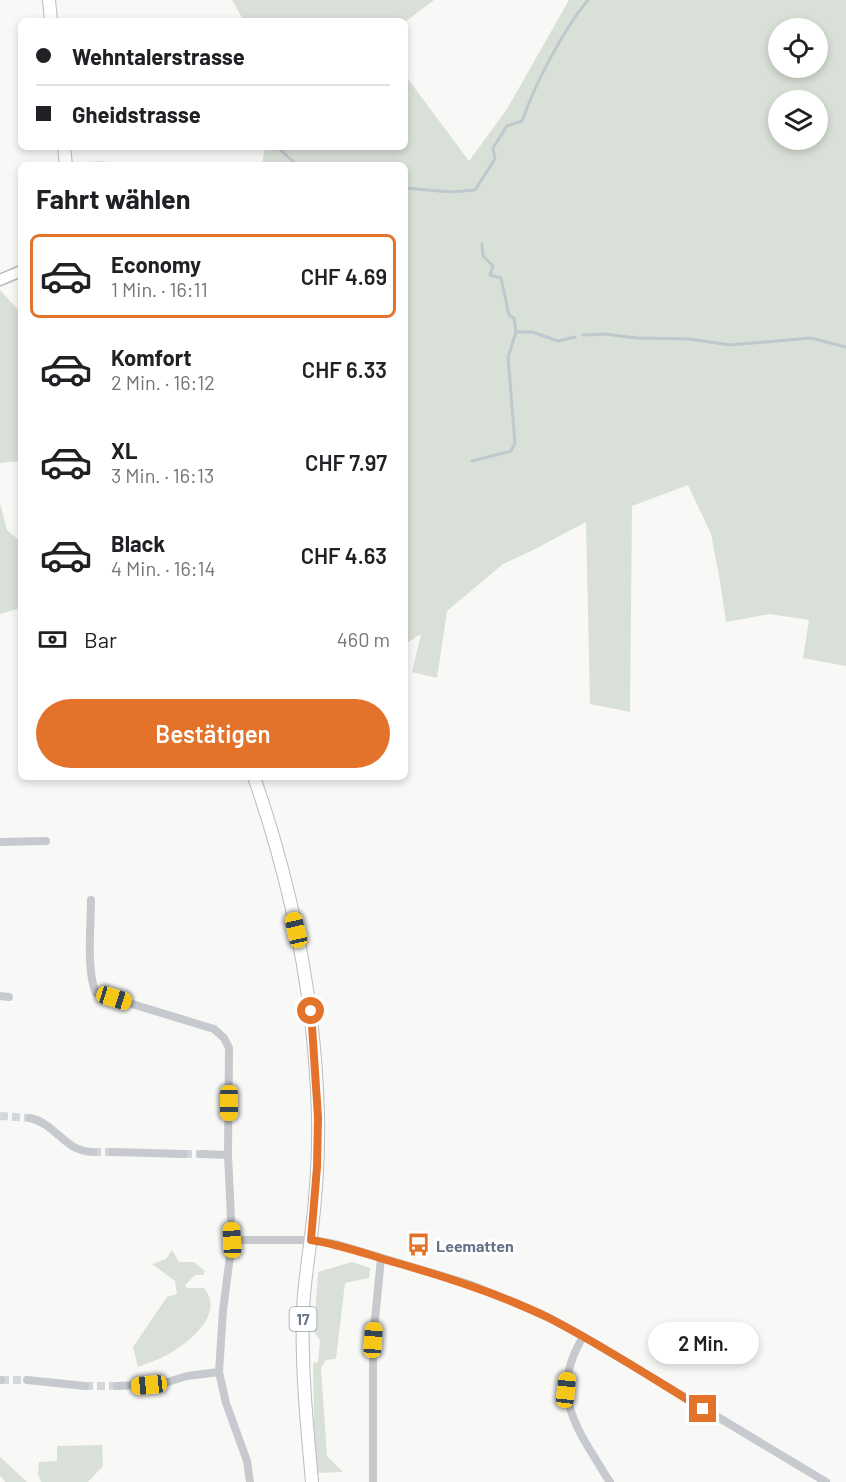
<!DOCTYPE html>
<html lang="de">
<head>
<meta charset="utf-8">
<style>
  :root { --surface:#fff; --page:#f6f6f6; --text:#202124; --muted:#757577; --line:#e0e0e0; --accent:#e3732b }
  body { margin:0; font-family:Barlow,sans-serif; background:var(--page); color:var(--text); height:100vh; display:flex; flex-direction:column; font-size:22px; white-space:nowrap }
  * { box-sizing:border-box; margin:0 }
  p { font-size:20px; color:var(--muted) }
  .icon { flex:none; width:33px; height:33px; fill:none; stroke:currentColor; stroke-width:2; stroke-linecap:round; stroke-linejoin:round }
  .map { position:relative; flex:1; overflow:hidden }
  .panel { position:absolute; left:18px; top:162px; width:390px; height:618px; display:flex; flex-direction:column; background:var(--surface); border-radius:9px; box-shadow:0 3px 9px #0003 }
  .panel>* { flex:none }
  .top-card { position:absolute; left:18px; top:18px; width:390px; height:132px; border-radius:9px; box-shadow:0 3px 9px #0003; display:grid; align-content:center; height:132px; padding:0 18px; background:var(--surface) }
  .controls { position:absolute; left:768px; top:18px; display:grid; gap:12px }
  .controls a { display:grid; place-items:center; width:60px; height:60px; border-radius:50%; background:var(--surface); box-shadow:0 3px 9px #0003; font-size:30px }
  .end { position:absolute; width:27px; height:27px; margin:-14px; border:8px solid #e3732b; background:#fff; box-shadow:0 0 0 3px #fff }
  .from { border-radius:50% }
  .bubble { position:absolute; height:42px; border-radius:21px; background:var(--surface); box-shadow:0 3px 9px #0003; font-size:20px; font-weight:600; line-height:42px; text-align:center }
  .car { position:absolute; width:18px; height:36px; margin:-18px -9px; border-radius:8px; box-shadow:0 0 4px 2px #0007; background:linear-gradient(#f5c518 24%,#345 0 40%,#f5c518 0 76%,#345 0 86%,#f5c518 0) }
  .top-card b { display:flex; align-items:center; gap:21px; height:57px; font-size:22px }
  .top-card b+b { border-top:2px solid var(--line) }
  .top-card i { width:15px; height:15px; background:var(--text) }
  ul { padding:0; list-style:none }
  li { display:flex; align-items:center; gap:18px; height:84px; margin:0 12px 9px; padding:0 6px; border:3px solid transparent; border-radius:9px }
  li div { flex:1 }
  li b { display:block; font-size:22px }
  li em { font-style:normal; font-weight:600 }
  li.on { border-color:var(--accent) }
  li>.icon { width:54px; height:54px; stroke-width:1.5 }
  h2 { padding:0 18px; font-size:27px; line-height:72px }
  .pay { display:flex; align-items:center; gap:15px; height:66px; padding:0 18px; font-size:22px }
  .pay p { margin-inline-start:auto }
  .cta { display:flex; gap:12px; margin-top:auto; padding:12px 18px }
  .cta a { flex:1; height:69px; border-radius:36px; background:var(--accent); color:#fff; font-size:24px; font-weight:600; line-height:69px; text-align:center }
  .map>svg:first-child { display:block }
</style>
</head>
<body>
<div class="map">
<svg width="846" height="1482" viewBox="0 0 846 1482">
  <rect width="100%" height="100%" fill="#f8f8f6"/>
  <g fill="#d9e0d7" fill-rule="evenodd">
    <polygon points="232,0 434,0 405,22 244,21"/>
    <path d="M569,0H846V666L803,658L809,620L770,614L726,622L720,581L711,534L688,485L632,506L630,712L590,704L586,522L535,549L503,564L447,611L437,678L412,672L421,634L405,644V165H262L265,147H405V75L469,161L507,109ZM778,28H818V68H778ZM778,100H818V140H778Z"/>
    <polygon points="0,290 19,311 21,311 21,461 0,463"/>
    <polygon points="0,503 7,530 21,542 20,608 0,614"/>
    <path d="M172,1250L179,1262H194L205,1271L203,1275H195L185,1285L187,1288H204C225,1313 191,1341 169,1354C160,1359 148,1363 138,1367L133,1347L167,1297L177,1294L175,1281L152,1264L166,1259Z"/>
    <polygon points="352,1262 370,1268 369,1278 345,1283 336,1359 326,1360 321,1368 327,1456 343,1472 315,1473 313,1363 318,1362 320,1340 314,1332 318,1272"/>
    <polygon points="102,1445 103,1466 88,1482 41,1482 38,1474 39,1462 57,1461 57,1446"/>
    <polygon points="0,1457 27,1482 5,1482 0,1475"/>
  </g>
  <g fill="none" stroke-linecap="round" stroke-linejoin="round">
    <g stroke="#bfc8cd" stroke-width="3">
      <polyline points="277,147 297,165"/>
      <polyline points="85,165 98,163 128,165"/>
      <path d="M405,188L451,192L475,190L495,159L493,148L507,126L522,121C535,84 563,30 588,0"/>
      <polyline points="516,332 532,332 558,341 575,337"/>
      <polyline points="583,335 604,334 637,338 690,339 730,345 811,338 846,347"/>
      <polyline points="472,461 511,451 515,443 508,357 516,332 514,318 509,315 501,278 490,275 493,266 483,256 482,244"/>
    </g>
    <g stroke="#d4d7da" stroke-width="8" stroke-dasharray="8 4" stroke-linecap="butt">
      <polyline points="0,1116 30,1118"/>
      <polyline points="93,1152 112,1152"/>
      <polyline points="184,1154 201,1154"/>
      <polyline points="1,1380 27,1380"/>
      <polyline points="85,1386 117,1386"/>
    </g>
    <defs>
      <polyline id="secondary" points="0,280 21,271"/>
      <g id="primary">
        <polyline points="49,0 51,21"/>
        <polyline points="64,147 66,165"/>
        <path d="M254,777C292,886 315,1000 318,1115C319,1156 316,1197 311,1237C308,1261 304,1285 303,1310C301,1367 307,1425 312,1482"/>
      </g>
    </defs>
    <use href="#secondary" stroke="#b8bcc2" stroke-width="13"/>
    <use href="#primary" stroke="#b9bcc1" stroke-width="14"/>
    <g stroke="#c6c9cd" stroke-width="8">
      <polyline points="0,842 46,841"/>
      <path d="M91,900C91,925 86,971 96,993L214,1029L224,1038L229,1048L228,1155L232,1240L223,1311L219,1372L226,1403L247,1461L250,1482"/>
      <polyline points="0,996 9,997"/>
      <path d="M30,1118C57,1124 63,1151 93,1152"/>
      <polyline points="112,1152 184,1154"/>
      <polyline points="201,1154 228,1155"/>
      <polyline points="232,1240 311,1240 336,1244 469,1284 506,1299 550,1318 593,1342 826,1482"/>
      <path d="M583,1337C557,1380 565,1410 590,1450C597,1461 603,1472 610,1482"/>
      <polyline points="0,1380 1,1380"/>
      <polyline points="27,1380 85,1386"/>
      <polyline points="117,1386 161,1384 187,1376 219,1372"/>
      <polyline points="373,1482 373,1340 381,1258"/>
    </g>
    <use href="#secondary" stroke="#fff" stroke-width="10"/>
    <use href="#primary" stroke="#fff" stroke-width="12"/>
  </g>
  <g fill="none" stroke-linecap="round" stroke-linejoin="round">
    <path stroke="#e3732b" stroke-width="8" d="M311,1011L318,1117L317,1167L311,1240C338,1244 363,1253 390,1261C444,1276 498,1293 549,1318C602,1345 652,1378 703,1409"/>
  </g>
  <defs>
    <symbol id="bus-bare" viewBox="-9 -9 18 18"><path d="M-5-6H5V4H4V6H2V4H-2V6H-4V4H-5ZM-3.5-4V0h7V-4ZM-3.5 1.2v1.5H-2V1.2ZM2 1.2v1.5H3.5V1.2Z" fill="#e3732b" stroke="#fff" stroke-width="2.5" paint-order="stroke"/></symbol>
  </defs>
  <g fill-rule="evenodd">
    <use href="#bus-bare" x="402" y="1228" width="33" height="33"/>
  </g>
  <g text-anchor="middle" dominant-baseline="central" stroke-width="6" stroke-linejoin="round" paint-order="stroke">
    <rect fill="#fff" stroke="#959eab" stroke-width="1.5" x="289.5" y="1307" width="27" height="24" rx="4.5"/>
    <g font-size="15" font-weight="bold" fill="#677487">
      <text x="303" y="1319">17</text>
    </g>
    <g font-size="16" font-weight="bold" fill="#677487" stroke="#fff" text-anchor="start">
      <text x="436" y="1245">Leematten</text>
    </g>
  </g>
</svg>
<div class="controls">
<a><svg class="icon" aria-label="locate" viewBox="0 0 24 24"><circle cx="12" cy="12" r="6"/><path d="M12 2v4M12 18v4M2 12h4M18 12h4"/></svg></a>
<a><svg class="icon" aria-label="layers" viewBox="0 0 24 24"><path d="M12 4l9 5-9 5-9-5zM3 14l9 5 9-5"/></svg></a>
</div>
<i class="end from" style="left:311px;top:1011px"></i>
<i class="end" style="left:703px;top:1409px"></i>
<div class="bubble" style="left:648px;top:1322px;width:111px">2 Min.</div>
<i class="car" style="left:296px;top:930px;rotate:347deg"></i>
<i class="car" style="left:114px;top:998px;rotate:107deg"></i>
<i class="car" style="left:229px;top:1103px;rotate:180deg"></i>
<i class="car" style="left:232px;top:1240px;rotate:357deg"></i>
<i class="car" style="left:373px;top:1340px;rotate:4deg"></i>
<i class="car" style="left:149px;top:1385px;rotate:264deg"></i>
<i class="car" style="left:566px;top:1390px;rotate:6deg"></i>
<div class="top-card">
<b><i class="from"></i>Wehntalerstrasse</b>
<b><i></i>Gheidstrasse</b>
</div>
<section class="panel">
<h2>Fahrt wählen</h2>
<ul>
<li class="on"><svg class="icon" aria-label="car" viewBox="0 0 24 24"><path d="M5 17H2v-5l4-1 3-4h7l3 4 3 1v5h-3M9 17h6M6 11h13"/><circle cx="7" cy="17" r="2"/><circle cx="17" cy="17" r="2"/></svg><div><b>Economy</b><p>1 Min. · 16:11</p></div><em>CHF 4.69</em></li>
<li><svg class="icon" aria-label="car" viewBox="0 0 24 24"><path d="M5 17H2v-5l4-1 3-4h7l3 4 3 1v5h-3M9 17h6M6 11h13"/><circle cx="7" cy="17" r="2"/><circle cx="17" cy="17" r="2"/></svg><div><b>Komfort</b><p>2 Min. · 16:12</p></div><em>CHF 6.33</em></li>
<li><svg class="icon" aria-label="car" viewBox="0 0 24 24"><path d="M5 17H2v-5l4-1 3-4h7l3 4 3 1v5h-3M9 17h6M6 11h13"/><circle cx="7" cy="17" r="2"/><circle cx="17" cy="17" r="2"/></svg><div><b>XL</b><p>3 Min. · 16:13</p></div><em>CHF 7.97</em></li>
<li><svg class="icon" aria-label="car" viewBox="0 0 24 24"><path d="M5 17H2v-5l4-1 3-4h7l3 4 3 1v5h-3M9 17h6M6 11h13"/><circle cx="7" cy="17" r="2"/><circle cx="17" cy="17" r="2"/></svg><div><b>Black</b><p>4 Min. · 16:14</p></div><em>CHF 4.63</em></li>
</ul>
<div class="pay"><svg class="icon" aria-label="cash" viewBox="0 0 24 24"><path d="M3 7h18v10H3z"/><circle cx="12" cy="12" r="2"/></svg>Bar<p>460 m</p></div>
<div class="cta"><a>Bestätigen</a></div>
</section>
</div>
</body>
</html>
